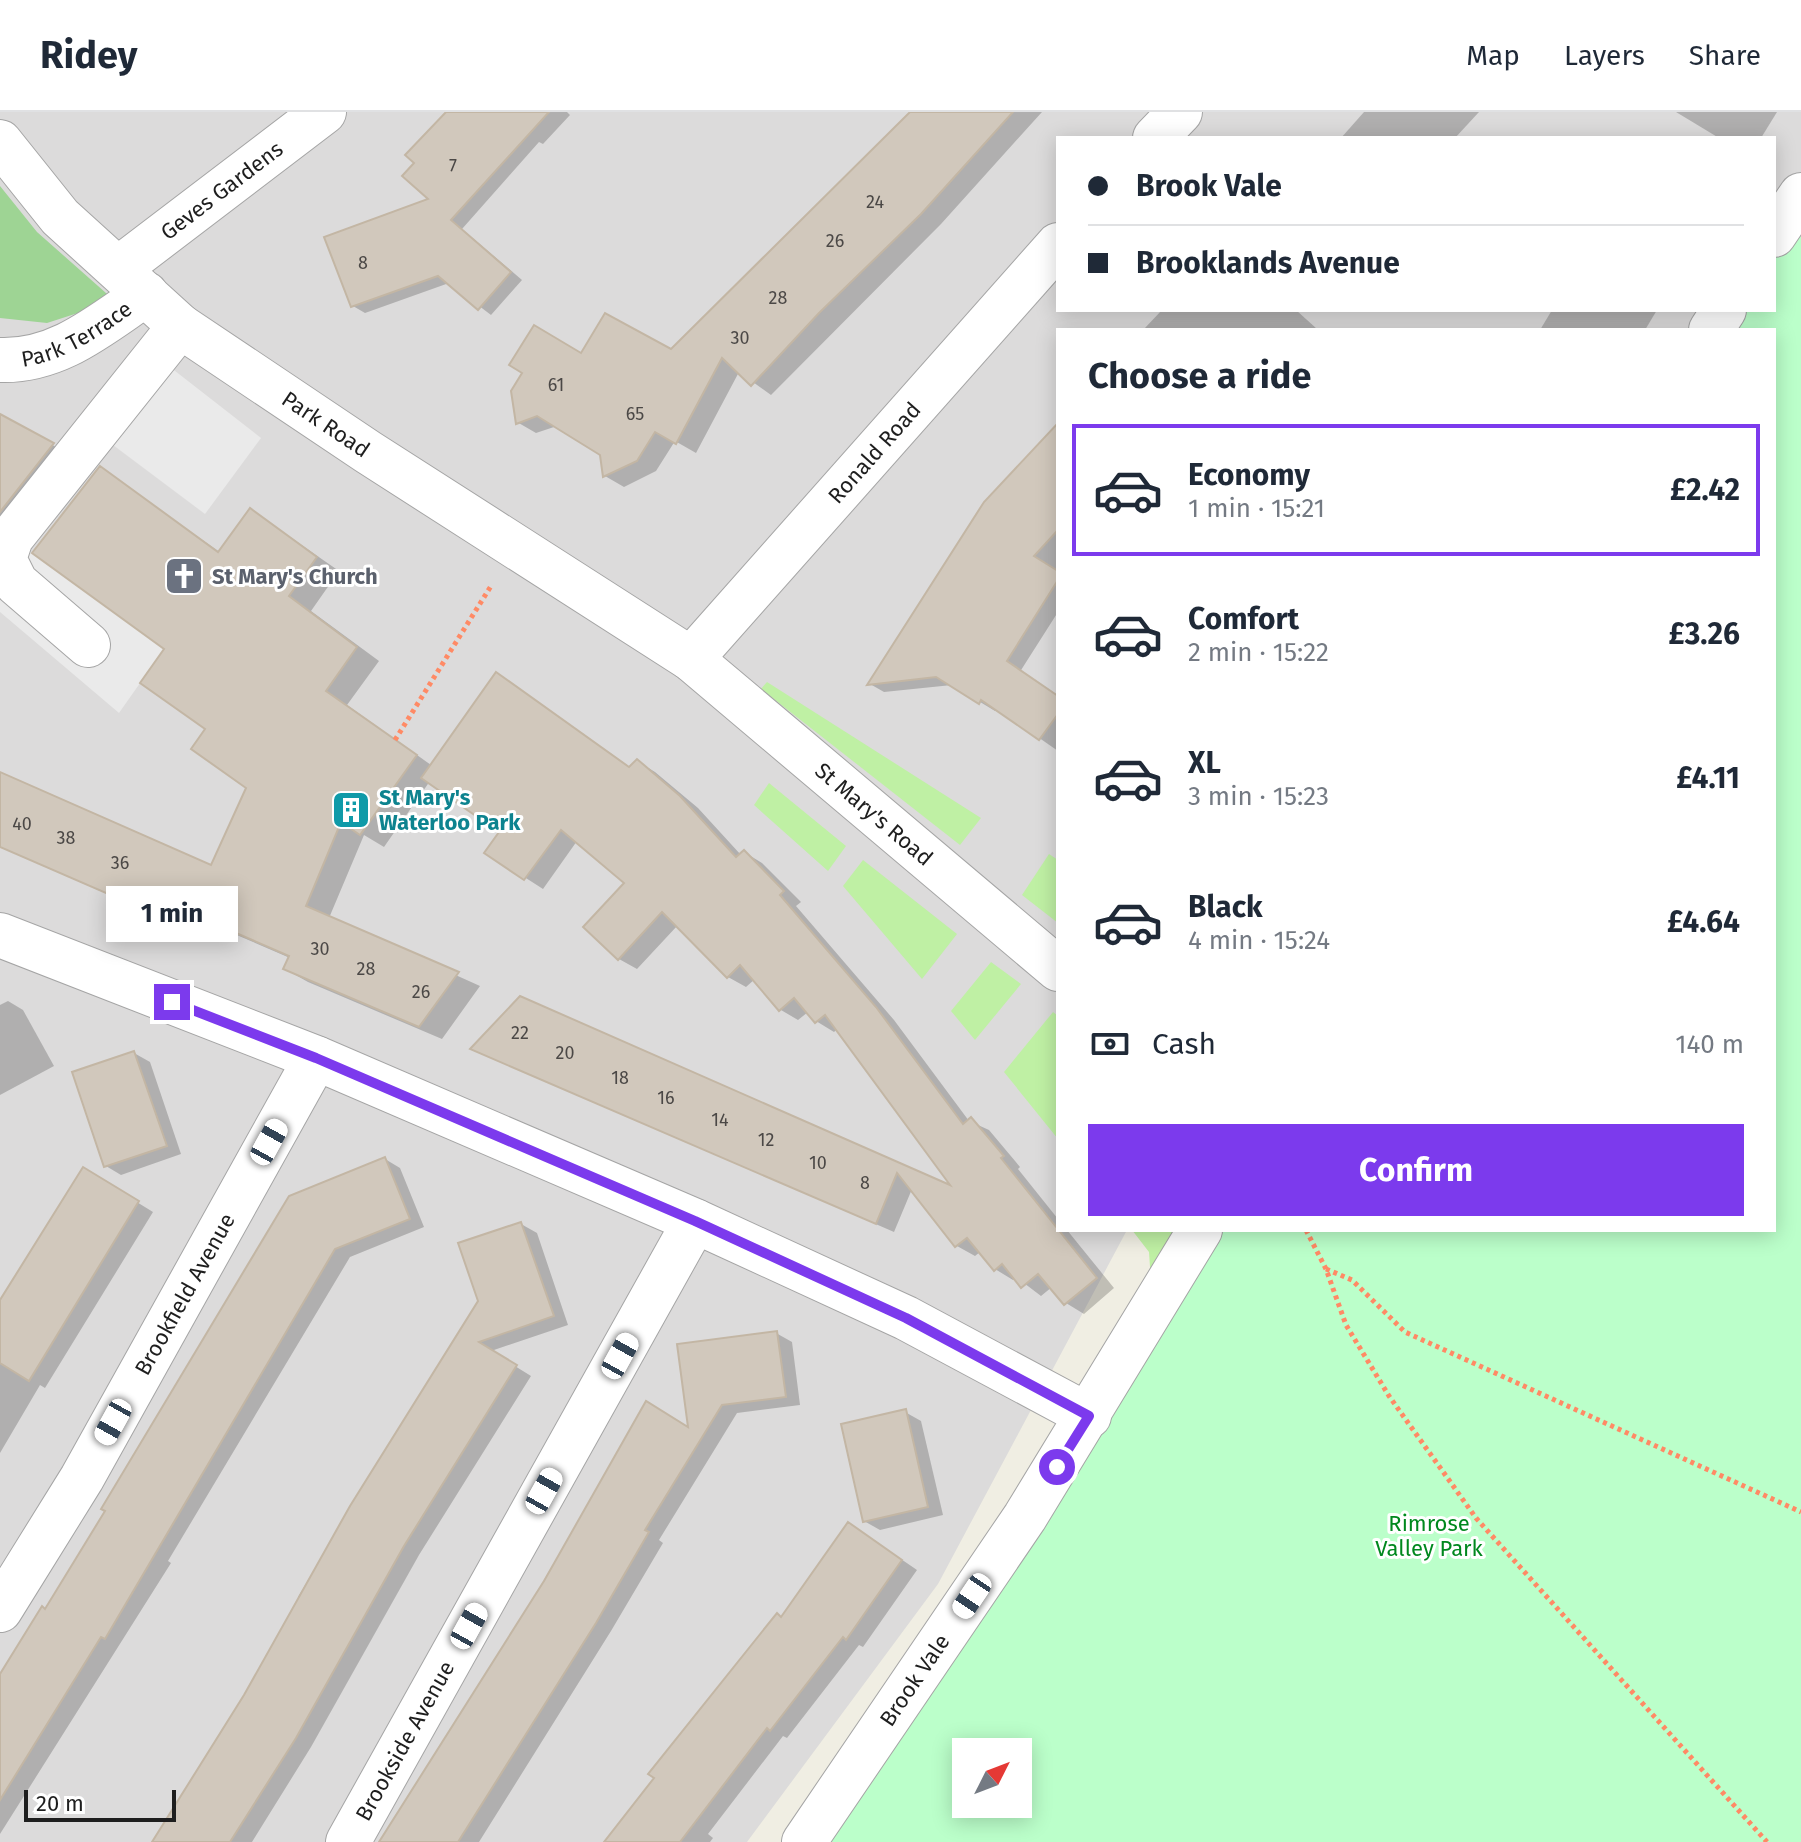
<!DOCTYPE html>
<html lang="en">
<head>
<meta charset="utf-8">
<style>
  :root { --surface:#fff; --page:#f2f2f3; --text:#1f2937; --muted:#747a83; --line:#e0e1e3; --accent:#7c3aed }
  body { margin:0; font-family:"Fira Sans",sans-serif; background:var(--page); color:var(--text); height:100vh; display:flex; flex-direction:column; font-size:30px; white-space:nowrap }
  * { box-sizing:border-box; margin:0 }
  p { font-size:26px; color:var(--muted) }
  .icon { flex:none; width:44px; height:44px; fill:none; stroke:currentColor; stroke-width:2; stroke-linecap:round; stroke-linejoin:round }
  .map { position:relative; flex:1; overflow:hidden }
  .details { position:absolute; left:1056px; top:216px; width:720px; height:904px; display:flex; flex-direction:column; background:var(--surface); border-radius:0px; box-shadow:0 4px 20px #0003 }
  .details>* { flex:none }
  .top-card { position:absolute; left:1056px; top:24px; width:720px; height:176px; border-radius:0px; box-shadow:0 4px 20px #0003; display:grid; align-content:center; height:176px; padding:0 32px; background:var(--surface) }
  .needle { width:52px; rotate:48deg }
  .controls { position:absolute; left:952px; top:1626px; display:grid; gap:16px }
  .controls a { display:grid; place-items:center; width:80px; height:80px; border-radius:0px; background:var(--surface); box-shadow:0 4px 20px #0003; font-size:40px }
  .scale { position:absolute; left:24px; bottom:20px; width:152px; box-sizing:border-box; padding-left:8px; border:4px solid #1e1e1e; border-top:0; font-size:22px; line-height:28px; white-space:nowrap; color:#1e1e1e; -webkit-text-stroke:6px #fff; paint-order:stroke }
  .end { position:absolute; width:36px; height:36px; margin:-18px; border:10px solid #7c3aed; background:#fff; box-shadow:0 0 0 4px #fff }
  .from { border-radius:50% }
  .bubble { position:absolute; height:56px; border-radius:0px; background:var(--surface); box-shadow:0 4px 20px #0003; font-size:26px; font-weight:700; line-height:56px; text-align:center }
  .car { position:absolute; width:24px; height:48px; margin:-24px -12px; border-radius:10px; box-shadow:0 0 6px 2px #0007; background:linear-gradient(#fff 24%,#345 0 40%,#fff 0 76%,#345 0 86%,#fff 0) }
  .top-card b { display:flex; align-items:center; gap:28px; height:76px; font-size:30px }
  .top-card b+b { border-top:2px solid var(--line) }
  .top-card i { width:20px; height:20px; background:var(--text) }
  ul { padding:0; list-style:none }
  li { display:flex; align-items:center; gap:24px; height:132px; margin:0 16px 12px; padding:0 16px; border:4px solid transparent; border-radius:0px }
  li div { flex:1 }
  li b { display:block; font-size:30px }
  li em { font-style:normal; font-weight:700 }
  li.active { border-color:var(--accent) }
  li>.icon { width:72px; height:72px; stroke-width:1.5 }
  h2 { padding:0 32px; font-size:36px; line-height:96px }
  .pay { display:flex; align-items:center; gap:20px; height:88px; padding:0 32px; font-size:30px }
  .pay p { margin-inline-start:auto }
  .cta { display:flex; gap:16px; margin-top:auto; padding:16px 32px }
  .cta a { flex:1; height:92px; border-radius:0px; background:var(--accent); color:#fff; font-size:32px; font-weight:700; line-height:92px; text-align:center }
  header { display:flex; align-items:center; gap:48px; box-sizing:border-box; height:112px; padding:0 40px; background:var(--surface); border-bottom:2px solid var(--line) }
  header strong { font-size:38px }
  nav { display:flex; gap:44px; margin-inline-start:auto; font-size:28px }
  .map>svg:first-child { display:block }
</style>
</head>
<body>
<header>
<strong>Ridey</strong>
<nav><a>Map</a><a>Layers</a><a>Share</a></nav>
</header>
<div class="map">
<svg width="1801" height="1730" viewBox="0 0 1801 1730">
  <rect width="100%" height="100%" fill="#f0eee3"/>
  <polygon fill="#dcdbdb" points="0,0 1801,0 1801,65 1774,108 1774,26 1058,26 1058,198 1718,198 1706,218 1058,218 1058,1118 1127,1118 938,1472 747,1730 0,1730"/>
  <g fill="#bff0a4">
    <polygon points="767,570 981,706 960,733 761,577"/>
    <polygon points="769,671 846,734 828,759 754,693"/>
    <polygon points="1049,742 1058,748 1058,811 1022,783"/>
    <polygon points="863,748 957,822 922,867 843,774"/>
    <polygon points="991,850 1021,872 975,928 951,899"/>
    <polygon points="1053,900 1058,904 1058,1027 1004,960"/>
    <polygon points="1132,1118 1179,1118 1151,1170 1149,1140"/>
  </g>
  <polygon fill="#9ed494" points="0,74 37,120 115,189 47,211 0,206"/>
  <path fill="#bbffca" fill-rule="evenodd" d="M1801,90V1730H804L1200,1118H1774V218H1727L1739,198H1774V136ZM966,1640H1018V1692H966Z"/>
  <g fill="#eaeaea">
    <polygon points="143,234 261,326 205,402 85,312"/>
    <polygon points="0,427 24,435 164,537 119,601 0,500"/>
  </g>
  <g fill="#0003">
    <polygon points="448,0 567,0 570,3 543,32 539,30 462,117 522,168 491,203 449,171 365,201 353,194 432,88 417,51"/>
    <polygon points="912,0 1042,0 941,112 771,283 739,260 696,341 675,329 656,359 624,375 605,364 601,342 557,314 536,321 517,310 581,243 672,239"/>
    <polygon points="1364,0 1479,0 1455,26 1341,26"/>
    <polygon points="1676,0 1777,0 1761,26 1719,26"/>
    <polygon points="1162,198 1296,198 1317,217 1143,218"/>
    <polygon points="1552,198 1657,198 1645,218 1540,218"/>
    <polygon points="0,304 83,350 0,449"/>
    <polygon points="1058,313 1058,500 995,599 952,573 884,580 870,572"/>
    <polygon points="101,357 221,441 251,398 339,459 311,499 379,549 347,593 431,653 514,573 631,656 637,649 655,660 698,696 741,743 744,740 762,751 801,790 796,794 894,908 969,1009 989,1018 1020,1055 1018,1057 1058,1107 1058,1118 1067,1118 1114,1176 1084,1202 1066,1191 1052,1175 1041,1184 1016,1165 1013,1168 995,1157 980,1140 975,1144 957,1134 912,1077 894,1120 473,937 956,1078 837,917 834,920 816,909 808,900 798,908 781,898 755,867 746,875 728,865 678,813 637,857 619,847 586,815 627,771 577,729 543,777 487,741 502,719 430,669 384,735 364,723 329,806 480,874 442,927 308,870 285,857 290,846 204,809 199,822 0,735 0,661 212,755 248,675 208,617 167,536"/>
    <polygon points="1058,596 1058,639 1035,623"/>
    <polygon points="8,889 23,898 54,954 0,983 0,893"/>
    <polygon points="134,941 150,950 181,1042 121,1063 106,1054"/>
    <polygon points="385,1047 400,1056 424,1115 350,1145 168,1449 171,1451 0,1722 0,1569"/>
    <polygon points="83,1057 153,1100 45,1276 40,1273 0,1341 0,1193"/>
    <polygon points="521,1112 537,1121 568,1213 491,1239 531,1264 419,1443 311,1635 252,1730 155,1730 302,1487 298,1485 352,1395 480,1189"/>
    <polygon points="776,1221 792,1230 800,1293 737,1301 659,1428 663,1431 611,1519 479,1730 382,1730 482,1574 647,1292 691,1318"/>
    <polygon points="905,1300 921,1309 943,1403 880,1418 864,1409"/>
    <polygon points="863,1421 917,1458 863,1535 859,1533 787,1626 783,1624 708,1722 713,1726 710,1730 609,1730"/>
  </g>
  <g fill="#d1c8bc" stroke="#c3b6a4" stroke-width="2">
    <polygon points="446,0 549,0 451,108 511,160 478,198 438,164 351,195 324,125 428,87 402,64 414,51 405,43"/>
    <polygon points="910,0 1013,0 921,102 819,201 751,274 722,246 676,332 655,320 637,349 603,365 600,343 566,322 537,304 516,312 511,279 522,261 509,253 534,213 581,241 605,201 671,237"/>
    <polygon points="0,302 54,331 0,400"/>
    <polygon points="1058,311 1058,418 1034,444 1058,459 1058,468 1007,549 1058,584 1058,602 1039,628 981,588 979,592 936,565 867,573 984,390"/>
    <polygon points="100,354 218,440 250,396 317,445 289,484 357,535 326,579 417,643 360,723 341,710 306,794 459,860 419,915 283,857 289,844 181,797 175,811 0,735 0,660 211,753 246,676 191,637 205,617 140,571 164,537 32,441"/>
    <polygon points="496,560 629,655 637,647 680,684 736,745 744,738 784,779 780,783 876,895 963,1012 971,1005 1004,1044 1001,1046 1097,1166 1064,1193 1038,1162 1021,1176 1002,1152 994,1159 967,1126 955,1135 897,1061 876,1112 470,937 520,884 950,1073 825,903 815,911 794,886 779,899 740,853 727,866 662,800 618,848 583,815 624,771 561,718 524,768 484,741 499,720 421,666"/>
    <polygon points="134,939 167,1034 104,1055 72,960"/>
    <polygon points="385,1045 410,1107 335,1137 105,1527 101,1525 0,1688 0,1562 42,1494 45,1497 105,1399 101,1397 289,1084"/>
    <polygon points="83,1055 139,1089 29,1269 0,1251 0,1188"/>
    <polygon points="521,1110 554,1204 479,1230 517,1253 404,1434 296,1626 230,1730 152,1730 244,1583 350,1394 478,1189 458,1131"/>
    <polygon points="777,1219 786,1285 722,1293 645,1418 649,1420 596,1511 458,1730 379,1730 544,1469 646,1289 688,1315 677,1232"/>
    <polygon points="906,1297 928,1395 863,1410 841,1312"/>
    <polygon points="848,1410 902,1448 846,1528 843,1525 770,1619 767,1616 680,1730 604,1730 654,1666 648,1662 777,1501 781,1505"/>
  </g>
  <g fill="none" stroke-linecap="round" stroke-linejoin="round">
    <defs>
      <g id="minor">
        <polyline points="1155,26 1180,0"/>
        <path id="s1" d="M0,30L60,105L180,214L368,340L691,547L1058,857"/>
        <polyline points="1774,123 1801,83"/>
        <path id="s2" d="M118,157L324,0"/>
        <polyline points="1711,218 1724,198"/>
        <path id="s3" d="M0,248C58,250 100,213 146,182"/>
        <polyline points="88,533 16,471 4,447 11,426 180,214"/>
        <path id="s4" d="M691,547L1058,133"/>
        <polyline points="0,823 316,946 695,1109 906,1206 1089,1304"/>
        <path id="s5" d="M0,1498L82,1366L316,946"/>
        <path id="s6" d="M348,1730L695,1109"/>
        <path id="s7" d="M804,1730L1025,1405L1200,1118"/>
      </g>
    </defs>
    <use href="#minor" stroke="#a5a5a5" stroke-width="46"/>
    <g stroke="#ff8a65" stroke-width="5" stroke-dasharray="4 4" stroke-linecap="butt">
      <polyline points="395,628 491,474"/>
      <polyline points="1306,1118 1326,1157 1346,1213 1389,1284 1476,1406 1767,1730"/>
      <polyline points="1326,1157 1352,1168 1405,1220 1801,1400"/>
    </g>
    <use href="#minor" stroke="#fff" stroke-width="44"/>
  </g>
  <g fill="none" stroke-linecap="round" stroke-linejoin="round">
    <polyline stroke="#7c3aed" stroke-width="10" points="172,890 316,946 695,1109 906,1206 1089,1304 1057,1355"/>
  </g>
  <defs>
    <symbol id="church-square" viewBox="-11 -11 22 22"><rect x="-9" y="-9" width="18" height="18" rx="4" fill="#6b7280" stroke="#fff"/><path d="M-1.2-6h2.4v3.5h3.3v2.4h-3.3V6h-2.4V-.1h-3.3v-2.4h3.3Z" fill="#fff"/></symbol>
    <symbol id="building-square" viewBox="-11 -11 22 22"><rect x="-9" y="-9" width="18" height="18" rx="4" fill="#0f9aa8" stroke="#fff"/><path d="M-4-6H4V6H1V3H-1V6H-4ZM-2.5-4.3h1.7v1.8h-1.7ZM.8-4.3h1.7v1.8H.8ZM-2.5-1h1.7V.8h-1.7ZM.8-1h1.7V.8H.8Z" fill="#fff"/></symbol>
  </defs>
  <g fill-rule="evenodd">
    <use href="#church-square" x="162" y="442" width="44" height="44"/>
    <use href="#building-square" x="329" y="676" width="44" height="44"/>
  </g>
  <g text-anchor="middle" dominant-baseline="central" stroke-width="6" stroke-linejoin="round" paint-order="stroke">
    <g font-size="18" fill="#4b4846">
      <text x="453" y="54">7</text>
      <text x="875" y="90">24</text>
      <text x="835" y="129">26</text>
      <text x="363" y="151">8</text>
      <text x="778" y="186">28</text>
      <text x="740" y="226">30</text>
      <text x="556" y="273">61</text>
      <text x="635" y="302">65</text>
      <text x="22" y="712">40</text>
      <text x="66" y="726">38</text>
      <text x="120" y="751">36</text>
      <text x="320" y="837">30</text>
      <text x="366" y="857">28</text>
      <text x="421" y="880">26</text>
      <text x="520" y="921">22</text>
      <text x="565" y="941">20</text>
      <text x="620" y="966">18</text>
      <text x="666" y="986">16</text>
      <text x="720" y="1008">14</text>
      <text x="766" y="1028">12</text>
      <text x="818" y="1051">10</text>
      <text x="865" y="1071">8</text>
    </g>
    <g font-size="22" fill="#1e1e1e" stroke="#fff">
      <text stroke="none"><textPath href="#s2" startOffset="130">Geves Gardens</textPath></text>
      <text stroke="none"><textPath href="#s3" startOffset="82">Park Terrace</textPath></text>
      <text stroke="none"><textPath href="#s1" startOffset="434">Park Road</textPath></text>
      <text stroke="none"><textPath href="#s4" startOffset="276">Ronald Road</textPath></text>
      <text stroke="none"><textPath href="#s1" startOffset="1108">St Mary's Road</textPath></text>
      <text stroke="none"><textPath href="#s5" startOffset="366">Brookfield Avenue</textPath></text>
      <text stroke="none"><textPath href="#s7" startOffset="196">Brook Vale</textPath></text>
      <text stroke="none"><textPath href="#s6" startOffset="116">Brookside Avenue</textPath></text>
    </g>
    <g font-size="22" font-weight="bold" fill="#5b616d" stroke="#fff" text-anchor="start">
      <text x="212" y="464">St Mary's Church</text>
    </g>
    <g font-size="22" font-weight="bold" fill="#0d838f" stroke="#fff" text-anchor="start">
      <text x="379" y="685">St Mary's<tspan x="379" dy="25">Waterloo Park</tspan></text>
    </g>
    <g font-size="22" fill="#00881e" stroke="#fff">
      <text x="1429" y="1411">Rimrose<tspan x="1429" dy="25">Valley Park</tspan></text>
    </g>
  </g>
</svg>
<div class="controls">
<a><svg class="needle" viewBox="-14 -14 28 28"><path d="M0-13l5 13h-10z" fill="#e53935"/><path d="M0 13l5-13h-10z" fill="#747a83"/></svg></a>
</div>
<div class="scale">20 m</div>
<i class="end from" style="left:1057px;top:1355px"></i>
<i class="end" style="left:172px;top:890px"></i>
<div class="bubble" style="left:106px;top:774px;width:132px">1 min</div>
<i class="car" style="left:269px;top:1030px;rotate:29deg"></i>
<i class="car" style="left:620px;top:1244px;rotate:29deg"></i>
<i class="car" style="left:113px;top:1310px;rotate:209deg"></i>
<i class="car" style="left:544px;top:1379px;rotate:29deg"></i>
<i class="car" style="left:972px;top:1484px;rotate:214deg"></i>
<i class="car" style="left:469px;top:1514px;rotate:29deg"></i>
<div class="top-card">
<b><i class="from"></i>Brook Vale</b>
<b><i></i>Brooklands Avenue</b>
</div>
<section class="details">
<h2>Choose a ride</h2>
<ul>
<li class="active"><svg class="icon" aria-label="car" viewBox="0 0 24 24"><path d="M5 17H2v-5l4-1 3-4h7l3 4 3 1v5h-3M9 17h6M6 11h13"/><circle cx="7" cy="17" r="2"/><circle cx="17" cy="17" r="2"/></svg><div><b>Economy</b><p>1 min · 15:21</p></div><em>£2.42</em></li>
<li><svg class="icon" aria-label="car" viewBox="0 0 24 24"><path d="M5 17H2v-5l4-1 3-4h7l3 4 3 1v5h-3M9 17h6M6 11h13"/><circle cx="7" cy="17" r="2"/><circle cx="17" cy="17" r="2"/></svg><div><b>Comfort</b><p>2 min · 15:22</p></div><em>£3.26</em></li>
<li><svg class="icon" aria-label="car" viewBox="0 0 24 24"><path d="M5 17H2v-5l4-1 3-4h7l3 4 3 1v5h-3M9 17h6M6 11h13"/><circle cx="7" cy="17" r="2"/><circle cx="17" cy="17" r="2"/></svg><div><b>XL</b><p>3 min · 15:23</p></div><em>£4.11</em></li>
<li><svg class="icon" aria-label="car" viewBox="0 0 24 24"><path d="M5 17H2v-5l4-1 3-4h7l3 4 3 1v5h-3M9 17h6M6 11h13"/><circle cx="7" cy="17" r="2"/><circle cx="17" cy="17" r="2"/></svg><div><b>Black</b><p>4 min · 15:24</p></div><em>£4.64</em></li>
</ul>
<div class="pay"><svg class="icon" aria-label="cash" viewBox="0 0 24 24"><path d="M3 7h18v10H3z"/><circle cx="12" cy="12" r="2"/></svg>Cash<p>140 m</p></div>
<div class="cta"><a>Confirm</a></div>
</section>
</div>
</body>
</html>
